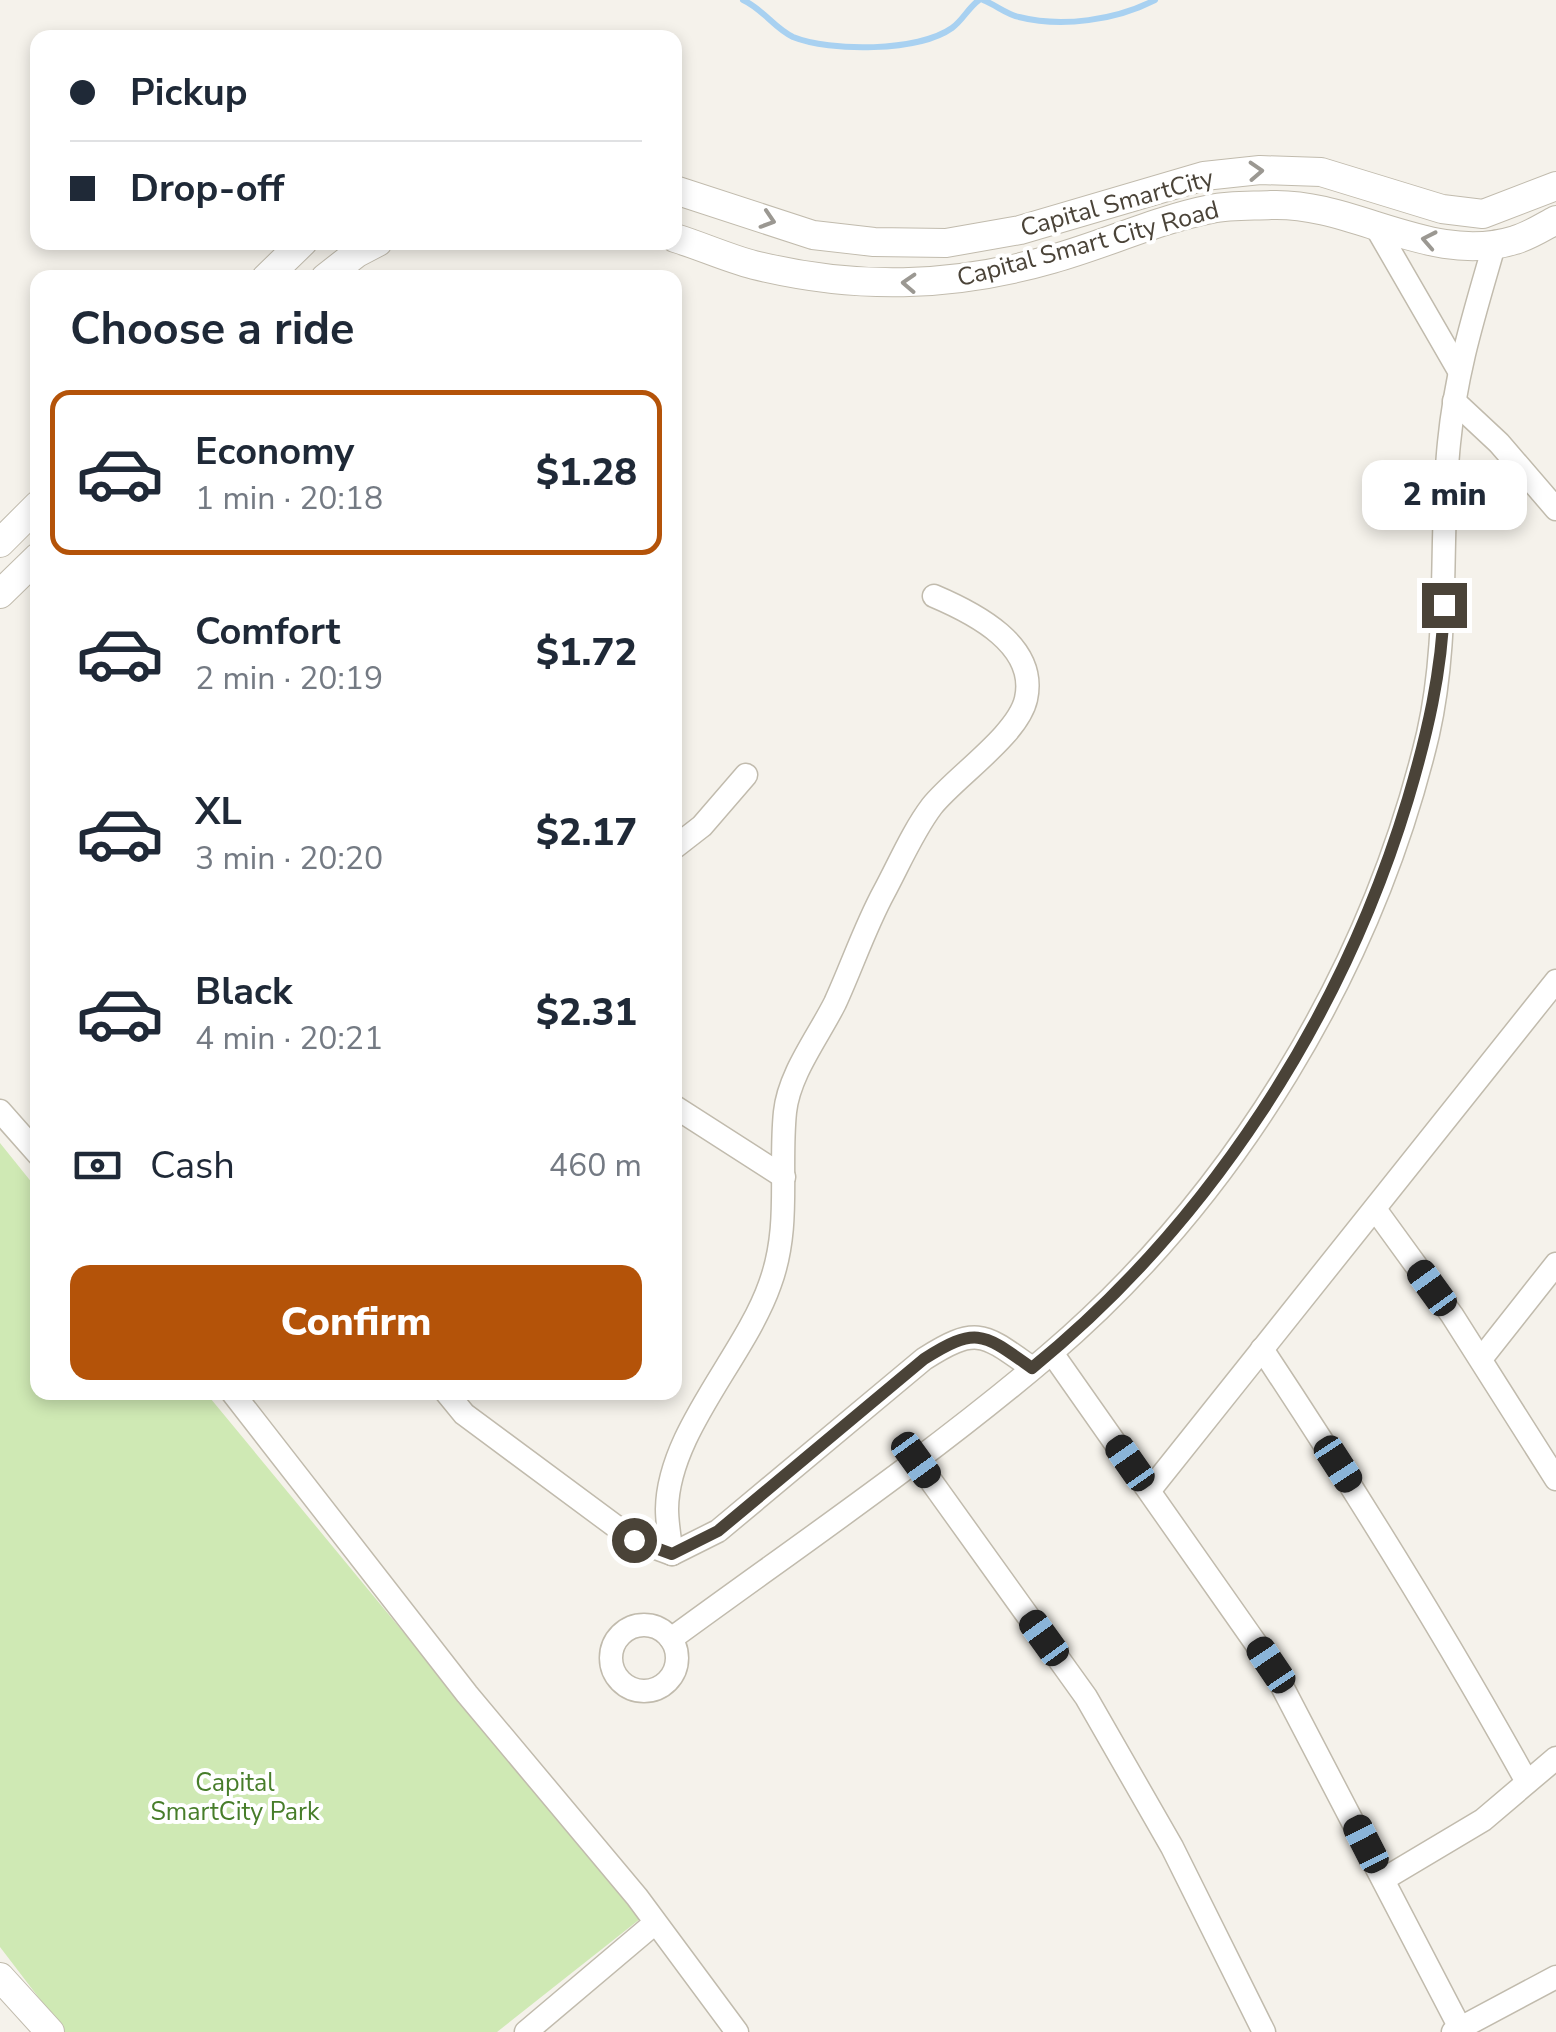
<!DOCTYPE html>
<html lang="en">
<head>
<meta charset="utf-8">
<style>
  :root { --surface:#fff; --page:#f2f2f3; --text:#1f2937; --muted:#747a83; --line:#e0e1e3; --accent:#b45309 }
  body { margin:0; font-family:"Nunito Sans",sans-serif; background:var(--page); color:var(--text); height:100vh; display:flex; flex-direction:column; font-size:38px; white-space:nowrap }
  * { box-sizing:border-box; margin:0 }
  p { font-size:32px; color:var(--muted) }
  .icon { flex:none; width:55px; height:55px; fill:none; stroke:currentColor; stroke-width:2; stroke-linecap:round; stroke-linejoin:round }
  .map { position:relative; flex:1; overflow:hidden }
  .panel { position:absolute; left:30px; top:270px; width:652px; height:1130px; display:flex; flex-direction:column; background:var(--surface); border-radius:20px; box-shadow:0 5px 15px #0003 }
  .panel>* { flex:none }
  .hud { position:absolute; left:30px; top:30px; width:652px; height:220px; border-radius:20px; box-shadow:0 5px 15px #0003; display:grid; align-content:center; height:220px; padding:0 40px; background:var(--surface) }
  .end { position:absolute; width:45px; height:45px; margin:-22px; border:12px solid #4a4338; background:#fff; box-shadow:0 0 0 5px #fff }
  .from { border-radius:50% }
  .bubble { position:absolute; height:70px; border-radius:20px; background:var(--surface); box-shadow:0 5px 15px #0003; font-size:32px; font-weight:800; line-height:70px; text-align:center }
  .car { position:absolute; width:30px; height:60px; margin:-30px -15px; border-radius:12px; box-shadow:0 0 8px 2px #0007; background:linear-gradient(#222 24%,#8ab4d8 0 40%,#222 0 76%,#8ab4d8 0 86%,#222 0) }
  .hud b { display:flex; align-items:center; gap:35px; height:95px; font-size:38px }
  .hud b+b { border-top:2px solid var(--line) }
  .hud i { width:25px; height:25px; background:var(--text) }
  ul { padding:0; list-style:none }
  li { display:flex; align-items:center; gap:30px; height:165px; margin:0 20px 15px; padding:0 20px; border:5px solid transparent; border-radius:20px }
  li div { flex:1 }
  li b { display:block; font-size:38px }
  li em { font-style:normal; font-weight:800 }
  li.active { border-color:var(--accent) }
  li>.icon { width:90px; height:90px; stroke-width:1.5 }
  h2 { padding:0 40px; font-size:45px; line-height:120px }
  .pay { display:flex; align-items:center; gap:25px; height:110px; padding:0 40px; font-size:38px }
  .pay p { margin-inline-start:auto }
  .button { display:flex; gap:20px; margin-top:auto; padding:20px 40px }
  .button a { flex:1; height:115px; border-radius:20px; background:var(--accent); color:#fff; font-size:40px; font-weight:800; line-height:115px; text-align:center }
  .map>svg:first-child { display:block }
</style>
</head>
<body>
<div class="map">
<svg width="1556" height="2032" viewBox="0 0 1556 2032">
  <rect width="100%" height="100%" fill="#f5f2eb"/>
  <polygon fill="#cfe9b4" points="0,1143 37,1189 38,1392 206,1393 640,1919 497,2032 65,2032 0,1947"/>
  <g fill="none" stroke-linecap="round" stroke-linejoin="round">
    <g stroke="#a8d1f1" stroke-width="6">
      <path d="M743,0C763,9 774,28 793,37C830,52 918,52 952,28C963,20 968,8 979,0"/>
      <path d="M983,0C996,5 1006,14 1019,17C1062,28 1116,20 1155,0"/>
    </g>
    <defs>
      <g id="minor">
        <polyline points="1376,227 1458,369"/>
        <polyline points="1454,401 1499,443 1556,509"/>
        <polyline points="675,847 702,826 746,775"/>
        <polyline points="675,1107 784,1177"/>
        <polyline points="0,1111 38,1154"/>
        <polyline points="1375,1209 1452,1315 1556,1479"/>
        <path d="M1262,1349C1356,1491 1445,1634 1527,1782"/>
        <polyline points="1052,1353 1271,1665 1460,2028"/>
        <polyline points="1481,1359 1556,1264"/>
        <polyline points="232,1392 467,1694 637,1897 737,2032"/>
        <path d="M446,1392L464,1414L634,1540L672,1554L718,1531L924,1359C977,1325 984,1334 1032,1368"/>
        <polyline points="916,1460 1086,1697 1172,1847 1264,2032"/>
        <polyline points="1150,1490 1556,981"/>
        <path d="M672,1554C670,1540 667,1524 667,1509C668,1432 745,1356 770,1284C791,1227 779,1171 785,1112C789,1074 818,1037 835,1003C852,966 865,927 884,892C899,864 913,831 932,806C955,777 1018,735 1026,699C1038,645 974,613 934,596"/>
        <circle cx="644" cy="1658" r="33"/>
        <path d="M671,1639C798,1546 929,1457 1049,1355C1234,1197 1372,970 1428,734C1450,637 1439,540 1449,443C1456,370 1475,312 1495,242"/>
        <polyline points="1384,1879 1483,1820 1556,1758"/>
        <polyline points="526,2032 655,1923"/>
        <polyline points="1453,2032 1556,1977"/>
      </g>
      <g id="tertiary">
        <polyline points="675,190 813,235 874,242 946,243 1020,230 1204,176 1260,170 1321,172 1442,209 1483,214 1556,186"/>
        <path d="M675,238C701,246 727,258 754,265C856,290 951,288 1052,259C1106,244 1156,220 1211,209C1230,205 1252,206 1271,205C1353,202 1432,266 1515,240C1529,236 1543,227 1556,220"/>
        <polyline points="266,278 303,242"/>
        <polyline points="325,278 357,253 378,242"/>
        <polyline points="0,543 38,505"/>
        <polyline points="0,594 38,557"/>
        <polyline points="0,1977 50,2032"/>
      </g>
    </defs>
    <use href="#minor" stroke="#c1bbad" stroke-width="25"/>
    <use href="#tertiary" stroke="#c1bbad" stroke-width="30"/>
    <use href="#minor" stroke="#fff" stroke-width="22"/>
    <use href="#tertiary" stroke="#fff" stroke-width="28"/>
  </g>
  <defs><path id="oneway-chevron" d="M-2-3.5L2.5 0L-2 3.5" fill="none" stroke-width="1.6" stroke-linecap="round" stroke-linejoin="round" transform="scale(2.5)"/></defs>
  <g stroke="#9b9892">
    <use href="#oneway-chevron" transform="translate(1256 171) rotate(-3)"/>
    <use href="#oneway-chevron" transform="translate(768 220) rotate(18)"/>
    <use href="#oneway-chevron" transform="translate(1429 240) rotate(-169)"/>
    <use href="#oneway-chevron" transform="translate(909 283) rotate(-177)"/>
  </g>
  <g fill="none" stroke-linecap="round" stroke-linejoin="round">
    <path stroke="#4a4338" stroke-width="12" d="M634,1540L672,1554L718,1531L924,1359C977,1325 984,1334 1032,1368C1210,1223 1342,1018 1408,799C1427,735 1442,672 1444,605"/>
  </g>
  <g text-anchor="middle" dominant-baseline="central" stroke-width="8" stroke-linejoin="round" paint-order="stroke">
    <g font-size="25" fill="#4a4338" stroke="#fff">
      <text transform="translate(1117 203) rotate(-15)">Capital SmartCity</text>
      <text transform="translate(1088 244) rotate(-15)">Capital Smart City Road</text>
    </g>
    <g font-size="25" fill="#477d2a" stroke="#fff">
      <text x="235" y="1783">Capital<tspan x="235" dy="29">SmartCity Park</tspan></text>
    </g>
  </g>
</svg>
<i class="end from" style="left:634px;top:1540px"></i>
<i class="end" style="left:1444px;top:605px"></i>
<div class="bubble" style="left:1362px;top:460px;width:165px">2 min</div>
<i class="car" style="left:1432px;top:1288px;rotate:324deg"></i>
<i class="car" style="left:916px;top:1460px;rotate:144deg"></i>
<i class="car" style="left:1130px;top:1463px;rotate:325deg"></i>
<i class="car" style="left:1338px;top:1464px;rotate:147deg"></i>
<i class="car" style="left:1044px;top:1638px;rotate:324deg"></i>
<i class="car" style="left:1271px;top:1665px;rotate:326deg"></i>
<i class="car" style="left:1366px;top:1844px;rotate:333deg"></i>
<div class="hud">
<b><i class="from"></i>Pickup</b>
<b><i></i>Drop-off</b>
</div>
<section class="panel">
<h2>Choose a ride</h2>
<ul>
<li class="active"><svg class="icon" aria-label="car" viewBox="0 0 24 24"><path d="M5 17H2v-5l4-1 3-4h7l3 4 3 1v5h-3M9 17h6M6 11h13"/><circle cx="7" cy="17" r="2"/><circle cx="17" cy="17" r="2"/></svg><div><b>Economy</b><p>1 min · 20:18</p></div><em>$1.28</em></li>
<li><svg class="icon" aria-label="car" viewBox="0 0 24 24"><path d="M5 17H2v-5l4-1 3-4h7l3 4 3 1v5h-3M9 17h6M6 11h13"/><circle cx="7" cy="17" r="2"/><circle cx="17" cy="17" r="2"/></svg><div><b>Comfort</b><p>2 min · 20:19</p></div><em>$1.72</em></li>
<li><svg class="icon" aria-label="car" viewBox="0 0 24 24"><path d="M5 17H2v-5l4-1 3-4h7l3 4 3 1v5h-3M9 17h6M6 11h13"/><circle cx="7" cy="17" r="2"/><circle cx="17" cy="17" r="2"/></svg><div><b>XL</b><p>3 min · 20:20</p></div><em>$2.17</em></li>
<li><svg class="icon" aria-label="car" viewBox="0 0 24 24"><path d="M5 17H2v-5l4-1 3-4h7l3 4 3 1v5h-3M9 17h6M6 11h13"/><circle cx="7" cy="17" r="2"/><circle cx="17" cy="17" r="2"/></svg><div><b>Black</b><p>4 min · 20:21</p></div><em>$2.31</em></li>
</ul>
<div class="pay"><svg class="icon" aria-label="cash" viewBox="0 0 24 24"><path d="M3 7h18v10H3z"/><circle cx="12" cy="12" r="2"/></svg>Cash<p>460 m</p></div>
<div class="button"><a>Confirm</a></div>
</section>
</div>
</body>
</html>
